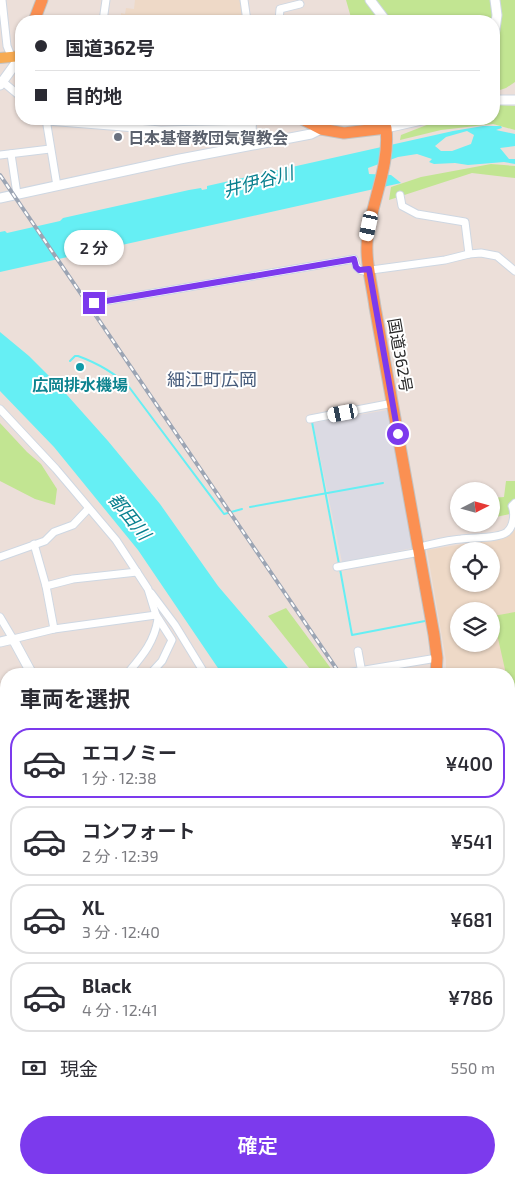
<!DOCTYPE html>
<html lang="ja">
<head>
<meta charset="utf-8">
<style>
  :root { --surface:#fff; --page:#f2f2f3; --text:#2b2b33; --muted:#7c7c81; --line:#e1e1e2; --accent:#7c3aed }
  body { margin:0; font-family:"Exo 2","Noto Sans JP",sans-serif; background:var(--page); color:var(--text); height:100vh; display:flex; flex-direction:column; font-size:19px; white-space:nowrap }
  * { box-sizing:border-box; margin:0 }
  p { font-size:16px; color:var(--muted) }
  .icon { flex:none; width:28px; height:28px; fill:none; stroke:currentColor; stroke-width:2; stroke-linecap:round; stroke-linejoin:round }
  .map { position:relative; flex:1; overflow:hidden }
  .side { position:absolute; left:0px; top:668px; width:515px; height:516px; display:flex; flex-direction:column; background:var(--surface); border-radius:20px 20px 0 0; box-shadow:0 1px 4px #0004 }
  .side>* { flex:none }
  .top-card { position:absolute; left:15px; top:15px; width:485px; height:110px; border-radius:20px; box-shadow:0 1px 4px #0004; display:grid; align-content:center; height:110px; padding:0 20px; background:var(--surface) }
  .needle { width:32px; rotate:84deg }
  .fabs { position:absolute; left:450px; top:482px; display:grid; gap:10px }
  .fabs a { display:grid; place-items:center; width:50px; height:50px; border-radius:50%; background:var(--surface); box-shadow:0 1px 4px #0004; font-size:25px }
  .end { position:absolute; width:22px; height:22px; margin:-11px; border:6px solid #7c3aed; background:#fff; box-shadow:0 0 0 2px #fff }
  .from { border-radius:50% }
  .bubble { position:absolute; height:35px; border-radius:18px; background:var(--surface); box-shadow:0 1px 4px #0004; font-size:16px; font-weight:600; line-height:35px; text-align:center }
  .car { position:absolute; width:15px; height:30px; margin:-15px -8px; border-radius:6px; box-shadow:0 0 4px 1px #0007; background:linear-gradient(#fff 24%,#345 0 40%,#fff 0 76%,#345 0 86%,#fff 0) }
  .top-card b { display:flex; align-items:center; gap:18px; height:48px; font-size:19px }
  .top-card b+b { border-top:1px solid var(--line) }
  .top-card i { width:12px; height:12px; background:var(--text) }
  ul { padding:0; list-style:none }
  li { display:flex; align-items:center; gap:15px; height:70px; margin:0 10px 8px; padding:0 10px; border:2px solid var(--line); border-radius:20px }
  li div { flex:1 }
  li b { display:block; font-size:19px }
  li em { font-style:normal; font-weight:600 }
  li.on { border-color:var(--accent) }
  li>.icon { width:45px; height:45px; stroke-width:1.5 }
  h2 { padding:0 20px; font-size:22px; line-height:60px }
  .pay { display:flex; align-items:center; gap:12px; height:55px; padding:0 20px; font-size:19px }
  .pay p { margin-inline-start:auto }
  .action { display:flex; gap:10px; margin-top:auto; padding:10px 20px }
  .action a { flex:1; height:58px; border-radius:30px; background:var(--accent); color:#fff; font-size:20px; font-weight:600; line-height:58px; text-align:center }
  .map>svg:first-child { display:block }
</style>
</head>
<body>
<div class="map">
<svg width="515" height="1183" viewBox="0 0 515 1183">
  <rect width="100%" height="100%" fill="#ecdfd9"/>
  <polygon fill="#dbdae3" points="387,410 413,548 342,562 313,423"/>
  <g fill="#eed9c7" fill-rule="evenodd">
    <polygon points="135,0 241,0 245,21 121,21 121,13 125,14 126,8 134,9"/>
    <path d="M515,513V706L509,710V674H446V660L427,550L507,537ZM459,551H491V584H459ZM459,611H491V644H459Z"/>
  </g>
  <g fill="#c2e592">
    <polygon points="346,0 515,0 515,82 506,88 494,92 494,21 352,21"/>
    <polygon points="501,105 515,106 515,130 493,124 441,130 400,140 401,135 442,119 494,119 494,106"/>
    <polygon points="491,164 515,166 515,178 472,173 389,200 391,187 421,177"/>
    <polygon points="0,423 27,452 41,464 57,489 55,505 35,499 0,481"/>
    <polygon points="506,481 515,481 515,513 491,518 491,498 504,497"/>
    <polygon points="286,608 335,674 314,674 268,616"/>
    <polygon points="515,612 515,702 513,701 509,684 509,674 506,674 493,616"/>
  </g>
  <g fill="#66eff4" fill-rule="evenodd">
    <path d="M483,126H501L502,128L496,130L515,134V146L500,148L509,159H515V164L504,162L468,165L455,163L434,164L429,162L432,159L417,154L398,157L368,168L369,174L391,175L401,183L0,272V232L5,231L7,233L60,221L63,218L189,190L201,188L202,190L207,189V186L453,131ZM467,131L474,135L471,144L452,151H441L435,146L446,137Z"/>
    <polygon points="0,332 29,356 59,386 108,441 160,504 218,586 293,674 222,674 138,550 54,447 0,391"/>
  </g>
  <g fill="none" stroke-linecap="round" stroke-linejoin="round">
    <g stroke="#66eff4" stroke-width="2">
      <path d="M70,361L75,356H78C97,363 115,373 129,387L224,514L242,509"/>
      <polyline points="312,422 339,564"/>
      <polyline points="250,507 383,483"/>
      <polyline points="340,569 352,635 425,621"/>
    </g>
    <polyline stroke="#66eff4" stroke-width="10" points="509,937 515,945"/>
    <defs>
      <g id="minor">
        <polyline points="2,0 7,46 11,56"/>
        <polyline points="244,0 247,21"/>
        <polyline points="103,21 106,0"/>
        <polyline points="279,21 280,9 300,4"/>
        <polyline points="3,82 21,97"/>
        <polyline points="46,119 57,186"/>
        <polyline points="253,119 252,128 255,145"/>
        <polyline points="47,121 161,130 252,128"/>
        <polyline points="11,154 17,194"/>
        <polyline points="0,155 50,149"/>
        <polyline points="400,195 402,206 417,214 465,222 469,254"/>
        <path d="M94,303L354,259C356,266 357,270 364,271L445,260L469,254L481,253L497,256L515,271"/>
        <polyline points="0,409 56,469 116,540 148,589 156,615 172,640 162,661 150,674"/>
        <polyline points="310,419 393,403"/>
        <polyline points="34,544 46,586 54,629"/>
        <path d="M419,547C433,544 447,540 461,539C473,537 498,539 507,532C514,526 515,513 512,506L515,503"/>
        <polyline points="0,557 45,541 54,532 73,525 88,509"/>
        <polyline points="337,567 420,552"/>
        <polyline points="46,586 73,579 137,572"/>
        <polyline points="151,593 175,625 205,674"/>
        <polyline points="0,617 13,639 54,629 156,615"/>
        <polyline points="358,651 362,673"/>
        <polyline points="347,673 437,658"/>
        <path d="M127,674C142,656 154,643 158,619"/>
        <polyline points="509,717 515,716"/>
        <polyline points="509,790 515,790"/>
        <polyline points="509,814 515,817"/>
        <polyline points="155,1183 155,1178"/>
        <polyline points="194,1183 197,1178"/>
        <polyline points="273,1183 276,1178"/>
        <polyline points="300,1183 300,1178"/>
      </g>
      <g id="tertiary">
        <polyline points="370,0 386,21"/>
        <polyline points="494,36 497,15 495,0"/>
        <polyline points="0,198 180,159 311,134 321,129"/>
        <polyline points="0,642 13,639 32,674"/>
        <polyline points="509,1166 512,1183"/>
      </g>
      <g id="secondary">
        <polyline points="0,85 21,56"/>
        <polyline points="494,100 515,100"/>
        <polyline points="386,128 426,119"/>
      </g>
      <polyline id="primary" points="0,58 21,56"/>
      <g id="trunk">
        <polyline points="34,21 42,0"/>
        <path d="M302,119L321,129L344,133L386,128C390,165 373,198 368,234C364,257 372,284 375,307L434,635L437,658L436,674"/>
        <polyline points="509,842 515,843"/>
      </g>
    </defs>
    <use href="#minor" stroke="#ced7e2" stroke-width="9"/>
    <use href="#tertiary" stroke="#ced7e2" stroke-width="11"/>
    <use href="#secondary" stroke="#ced7e2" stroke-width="11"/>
    <use href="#primary" stroke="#c3c3c3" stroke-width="12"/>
    <use href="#trunk" stroke="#c3c3c3" stroke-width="13"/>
    <use href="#minor" stroke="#fff" stroke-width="7"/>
    <use href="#tertiary" stroke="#fff" stroke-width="9"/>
    <use href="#secondary" stroke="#fff" stroke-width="9"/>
    <use href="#primary" stroke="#f7ab53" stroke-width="10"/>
    <use href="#trunk" stroke="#fb9052" stroke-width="11"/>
    <defs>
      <g id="rail">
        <polyline points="0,175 340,674"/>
        <polyline points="509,860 515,865"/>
      </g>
    </defs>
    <use href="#rail" stroke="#9ca5b4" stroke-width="4"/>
    <use href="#rail" stroke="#fff" stroke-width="2" stroke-dasharray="5.5" stroke-linecap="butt"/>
  </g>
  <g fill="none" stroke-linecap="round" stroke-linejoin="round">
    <polyline stroke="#7c3aed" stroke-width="6" points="94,303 354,259 356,267 359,270 369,269 398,434"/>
  </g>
  <circle fill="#6b7280" stroke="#fff" stroke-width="2" cx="118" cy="137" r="5"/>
  <circle fill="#0f9aa8" stroke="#fff" stroke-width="2" cx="80" cy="367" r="5"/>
  <g text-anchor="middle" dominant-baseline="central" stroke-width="4" stroke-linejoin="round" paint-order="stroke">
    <g font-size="16" font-weight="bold" fill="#5b616d" stroke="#fff" text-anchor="start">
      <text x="128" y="137">日本基督教団気賀教会</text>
    </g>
    <g font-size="16" fill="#282828" stroke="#fff">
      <text transform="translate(401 355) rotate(80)">国道362号</text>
    </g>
    <g font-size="16" font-weight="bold" fill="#0d838f" stroke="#fff">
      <text x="80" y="384">広岡排水機場</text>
    </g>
    <g font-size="18" font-style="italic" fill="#08808f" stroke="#fff">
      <text transform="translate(258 181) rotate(-15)">井伊谷川</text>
      <text transform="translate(130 516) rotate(51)">都田川</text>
    </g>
    <g font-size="18" fill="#475c7b" stroke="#fff">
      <text x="212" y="379">細江町広岡</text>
    </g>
  </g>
</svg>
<div class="fabs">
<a><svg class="needle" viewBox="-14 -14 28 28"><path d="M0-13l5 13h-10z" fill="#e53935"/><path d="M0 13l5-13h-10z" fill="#7c7c81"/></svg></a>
<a><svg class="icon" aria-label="locate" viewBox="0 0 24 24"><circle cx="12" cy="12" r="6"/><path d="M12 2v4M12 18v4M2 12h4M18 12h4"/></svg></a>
<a><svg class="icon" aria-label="layers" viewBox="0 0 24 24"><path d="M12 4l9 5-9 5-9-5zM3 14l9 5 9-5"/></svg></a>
</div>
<i class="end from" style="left:398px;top:434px"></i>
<i class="end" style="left:94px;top:303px"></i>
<div class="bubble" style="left:64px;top:230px;width:60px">2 分</div>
<i class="car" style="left:369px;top:226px;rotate:192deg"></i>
<i class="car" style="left:343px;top:413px;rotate:259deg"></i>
<div class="top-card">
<b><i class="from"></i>国道362号</b>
<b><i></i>目的地</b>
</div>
<section class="side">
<h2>車両を選択</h2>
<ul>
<li class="on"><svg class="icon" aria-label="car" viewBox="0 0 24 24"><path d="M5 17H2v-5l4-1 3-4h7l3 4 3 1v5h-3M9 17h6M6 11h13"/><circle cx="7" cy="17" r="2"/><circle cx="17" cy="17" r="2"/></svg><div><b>エコノミー</b><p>1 分 · 12:38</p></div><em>¥400</em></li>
<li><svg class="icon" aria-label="car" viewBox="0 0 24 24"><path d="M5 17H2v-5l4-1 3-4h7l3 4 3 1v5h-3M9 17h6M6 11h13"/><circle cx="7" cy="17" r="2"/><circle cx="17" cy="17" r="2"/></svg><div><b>コンフォート</b><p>2 分 · 12:39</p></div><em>¥541</em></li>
<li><svg class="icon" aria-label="car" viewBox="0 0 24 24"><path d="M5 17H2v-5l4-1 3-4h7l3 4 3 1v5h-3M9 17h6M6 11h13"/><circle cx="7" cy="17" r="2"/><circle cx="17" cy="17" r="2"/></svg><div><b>XL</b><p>3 分 · 12:40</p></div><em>¥681</em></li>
<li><svg class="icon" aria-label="car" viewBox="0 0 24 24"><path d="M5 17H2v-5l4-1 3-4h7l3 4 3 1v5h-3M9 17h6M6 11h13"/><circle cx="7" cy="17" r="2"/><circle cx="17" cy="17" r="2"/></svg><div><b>Black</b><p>4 分 · 12:41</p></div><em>¥786</em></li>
</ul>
<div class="pay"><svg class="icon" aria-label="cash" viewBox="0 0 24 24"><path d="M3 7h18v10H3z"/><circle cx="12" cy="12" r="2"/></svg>現金<p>550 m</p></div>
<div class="action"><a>確定</a></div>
</section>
</div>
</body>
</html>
